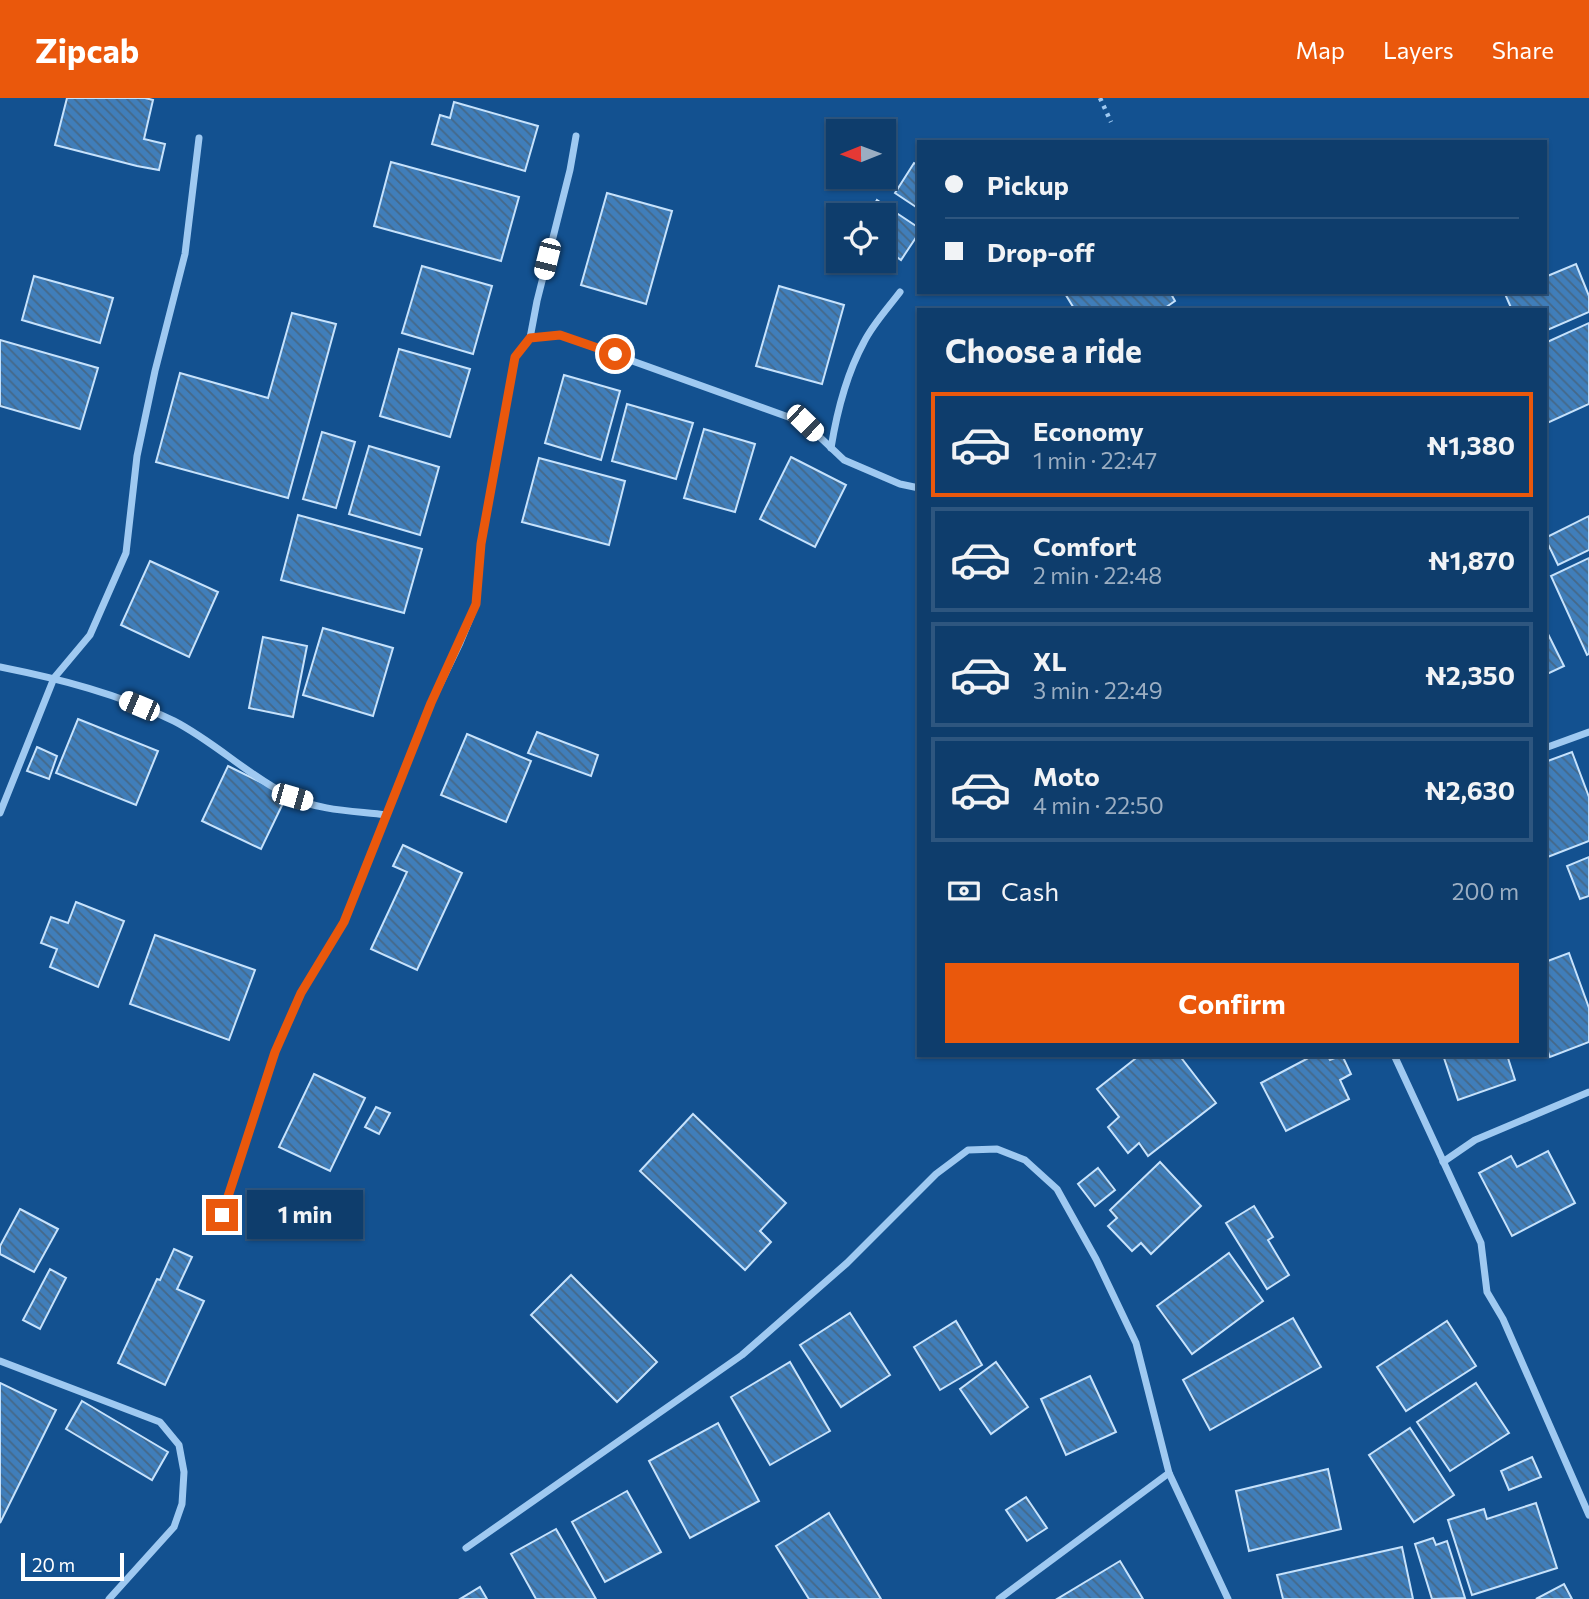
<!DOCTYPE html>
<html lang="en">
<head>
<meta charset="utf-8">
<style>
  :root { --surface:#0e3d6c; --page:#1c4874; --text:#f1f3f6; --muted:#9baec2; --line:#2e567f; --accent:#ea580c }
  body { margin:0; font-family:Commissioner,sans-serif; background:var(--page); color:var(--text); height:100vh; display:flex; flex-direction:column; font-size:26px; white-space:nowrap }
  * { box-sizing:border-box; margin:0 }
  p { font-size:23px; color:var(--muted) }
  .icon { flex:none; width:38px; height:38px; fill:none; stroke:currentColor; stroke-width:2; stroke-linecap:round; stroke-linejoin:round }
  .map { position:relative; flex:1; overflow:hidden }
  .side { position:absolute; left:917px; top:210px; width:630px; height:749px; display:flex; flex-direction:column; background:var(--surface); border-radius:0px; box-shadow:0 2px 5px #0004,0 0 0 2px var(--line) }
  .side>* { flex:none }
  .banner { position:absolute; left:917px; top:42px; width:630px; height:154px; border-radius:0px; box-shadow:0 2px 5px #0004,0 0 0 2px var(--line); display:grid; align-content:center; height:154px; padding:0 28px; background:var(--surface) }
  .needle { width:46px; rotate:269deg }
  .fabs { position:absolute; left:826px; top:21px; display:grid; gap:14px }
  .fabs a { display:grid; place-items:center; width:70px; height:70px; border-radius:0px; background:var(--surface); box-shadow:0 2px 5px #0004,0 0 0 2px var(--line); font-size:35px }
  .scale { position:absolute; left:21px; bottom:18px; width:103px; box-sizing:border-box; padding-left:7px; border:4px solid #fff; border-top:0; font-size:19px; line-height:24px; white-space:nowrap; color:#fff; -webkit-text-stroke:5px #135190; paint-order:stroke }
  .end { position:absolute; width:32px; height:32px; margin:-16px; border:9px solid #ea580c; background:#fff; box-shadow:0 0 0 4px #fff }
  .from { border-radius:50% }
  .bubble { position:absolute; height:49px; border-radius:0px; background:var(--surface); box-shadow:0 2px 5px #0004,0 0 0 2px var(--line); font-size:23px; font-weight:700; line-height:49px; text-align:center }
  .car { position:absolute; width:21px; height:42px; margin:-21px -10px; border-radius:9px; box-shadow:0 0 5px 2px #0007; background:linear-gradient(#fff 24%,#345 0 40%,#fff 0 76%,#345 0 86%,#fff 0) }
  .banner b { display:flex; align-items:center; gap:24px; height:66px; font-size:26px }
  .banner b+b { border-top:2px solid var(--line) }
  .banner i { width:18px; height:18px; background:var(--text) }
  ul { padding:0; list-style:none }
  li { display:flex; align-items:center; gap:21px; height:105px; margin:0 14px 10px; padding:0 14px; border:4px solid var(--line); border-radius:0px }
  li div { flex:1 }
  li b { display:block; font-size:26px }
  li em { font-style:normal; font-weight:700 }
  li.selected { border-color:var(--accent) }
  li>.icon { width:63px; height:63px; stroke-width:1.5 }
  h2 { padding:0 28px; font-size:32px; line-height:84px }
  .pay { display:flex; align-items:center; gap:18px; height:77px; padding:0 28px; font-size:26px }
  .pay p { margin-inline-start:auto }
  .button { display:flex; gap:14px; margin-top:auto; padding:14px 28px }
  .button a { flex:1; height:80px; border-radius:0px; background:var(--accent); color:#fff; font-size:28px; font-weight:700; line-height:80px; text-align:center }
  header { display:flex; align-items:center; gap:42px; box-sizing:border-box; height:98px; padding:0 35px; background:var(--accent); color:#fff }
  header strong { font-size:33px }
  nav { display:flex; gap:38px; margin-inline-start:auto; font-size:24px }
  .map>svg:first-child { display:block }
</style>
</head>
<body>
<header>
<strong>Zipcab</strong>
<nav><a>Map</a><a>Layers</a><a>Share</a></nav>
</header>
<div class="map">
<svg width="1589" height="1501" viewBox="0 0 1589 1501">
  <defs>
    <pattern id="building-back-hatch" width="6" height="6" patternUnits="userSpaceOnUse" patternTransform="scale(1.75)"><rect width="6" height="6" fill="#407eba"/><path d="M-1 5l2 2M0 0l6 6M5-1l2 2" fill="none" stroke="#456888"/></pattern>
  </defs>
  <rect width="100%" height="100%" fill="#135190"/>
  <g fill="url(#building-back-hatch)" stroke="#c6e2fc" stroke-width="2">
    <polygon points="67,0 145,0 153,2 144,41 165,46 159,72 137,68 55,47"/>
    <polygon points="454,4 538,28 525,73 432,46 440,17 450,20"/>
    <polygon points="391,64 519,99 501,163 374,128"/>
    <polygon points="914,65 919,68 919,111 895,95"/>
    <polygon points="607,95 672,113 646,206 581,187"/>
    <polygon points="877,102 919,130 919,135 901,162 884,150 884,117 868,117"/>
    <polygon points="1576,166 1589,198 1589,214 1545,233 1545,212 1512,212 1505,196 1545,194 1545,179"/>
    <polygon points="422,168 492,188 473,256 402,235"/>
    <polygon points="34,178 113,200 100,245 22,222"/>
    <polygon points="779,188 844,207 822,286 756,268"/>
    <polygon points="1064,194 1170,194 1175,203 1162,212 1075,212"/>
    <polygon points="292,215 336,226 288,400 156,364 180,275 268,300"/>
    <polygon points="1589,225 1589,306 1545,326 1545,245"/>
    <polygon points="0,242 98,270 80,331 0,308"/>
    <polygon points="399,251 470,271 450,339 380,318"/>
    <polygon points="564,277 620,293 601,362 545,345"/>
    <polygon points="627,306 693,325 676,381 612,363"/>
    <polygon points="704,331 755,346 735,414 684,400"/>
    <polygon points="322,334 355,344 336,410 303,401"/>
    <polygon points="369,348 439,369 420,437 349,416"/>
    <polygon points="791,359 846,387 815,449 760,421"/>
    <polygon points="539,360 625,383 609,447 522,424"/>
    <polygon points="298,417 422,451 404,515 281,482"/>
    <polygon points="1589,418 1589,452 1558,467 1545,440"/>
    <polygon points="1589,460 1589,556 1587,557 1551,478"/>
    <polygon points="150,463 218,494 189,559 121,527"/>
    <polygon points="323,530 393,550 373,618 303,597"/>
    <polygon points="1545,530 1564,568 1545,577"/>
    <polygon points="263,539 307,548 293,619 249,610"/>
    <polygon points="78,621 158,653 136,707 56,675"/>
    <polygon points="537,634 598,657 591,678 528,655"/>
    <polygon points="467,636 531,663 506,724 441,697"/>
    <polygon points="37,649 57,658 49,681 27,673"/>
    <polygon points="1572,654 1589,699 1589,743 1545,760 1545,664"/>
    <polygon points="228,668 287,697 261,751 202,723"/>
    <polygon points="403,747 462,775 417,872 371,851 407,774 393,768"/>
    <polygon points="1589,759 1589,798 1580,801 1567,768"/>
    <polygon points="76,804 124,823 98,889 50,869 57,851 41,845 51,819 68,825"/>
    <polygon points="155,837 255,872 229,942 130,906"/>
    <polygon points="1569,855 1589,910 1589,944 1550,959 1545,946 1545,864"/>
    <polygon points="1140,957 1179,957 1216,1005 1148,1058 1139,1045 1128,1055 1108,1029 1119,1019 1097,991"/>
    <polygon points="1314,957 1327,957 1330,962 1342,957 1351,976 1340,982 1349,1001 1286,1033 1261,985"/>
    <polygon points="1443,957 1507,957 1515,982 1458,1002"/>
    <polygon points="314,976 365,1000 330,1073 279,1049"/>
    <polygon points="376,1009 390,1015 379,1036 365,1029"/>
    <polygon points="693,1016 786,1105 760,1133 771,1144 745,1172 640,1073"/>
    <polygon points="1548,1053 1575,1105 1512,1138 1479,1075 1511,1058 1517,1069"/>
    <polygon points="1160,1064 1201,1108 1151,1156 1141,1145 1132,1153 1108,1128 1117,1120 1110,1112"/>
    <polygon points="1098,1070 1115,1092 1095,1108 1078,1086"/>
    <polygon points="1254,1108 1273,1139 1268,1142 1289,1177 1267,1191 1226,1125"/>
    <polygon points="20,1111 58,1131 34,1174 0,1156 0,1148"/>
    <polygon points="174,1151 192,1159 177,1191 204,1203 165,1287 118,1265 157,1181 160,1182"/>
    <polygon points="1229,1155 1263,1203 1192,1256 1157,1208"/>
    <polygon points="50,1171 66,1180 40,1231 23,1222"/>
    <polygon points="571,1177 657,1264 617,1304 531,1217"/>
    <polygon points="850,1215 890,1277 841,1309 800,1247"/>
    <polygon points="1293,1220 1321,1269 1210,1332 1183,1282"/>
    <polygon points="956,1223 982,1267 940,1292 914,1249"/>
    <polygon points="1447,1223 1476,1268 1406,1313 1377,1269"/>
    <polygon points="790,1264 830,1333 770,1367 731,1299"/>
    <polygon points="996,1264 1028,1309 991,1336 960,1291"/>
    <polygon points="1090,1278 1116,1334 1066,1357 1041,1301"/>
    <polygon points="0,1285 56,1312 0,1425"/>
    <polygon points="1476,1285 1509,1335 1450,1373 1417,1324"/>
    <polygon points="82,1303 168,1354 152,1382 66,1331"/>
    <polygon points="718,1325 759,1403 690,1440 649,1363"/>
    <polygon points="1410,1330 1454,1397 1414,1424 1369,1357"/>
    <polygon points="1532,1359 1541,1379 1509,1392 1501,1373"/>
    <polygon points="1328,1371 1341,1431 1249,1453 1236,1393"/>
    <polygon points="627,1393 661,1454 605,1484 572,1424"/>
    <polygon points="1026,1399 1047,1430 1027,1443 1006,1412"/>
    <polygon points="1536,1405 1557,1470 1472,1497 1448,1422 1484,1411 1487,1421"/>
    <polygon points="829,1415 881,1501 809,1501 776,1448"/>
    <polygon points="556,1431 596,1501 536,1501 511,1456"/>
    <polygon points="1433,1440 1436,1447 1447,1443 1465,1500 1432,1501 1415,1446"/>
    <polygon points="1402,1449 1413,1501 1283,1501 1277,1477"/>
    <polygon points="1120,1463 1143,1501 1057,1501"/>
    <polygon points="1564,1486 1572,1501 1536,1501"/>
    <polygon points="480,1489 487,1501 460,1501"/>
  </g>
  <g fill="none" stroke-linecap="round" stroke-linejoin="round">
    <polyline stroke="#9fc9f1" stroke-width="4.5" stroke-dasharray="3.5 5" stroke-linecap="butt" points="1100,0 1111,24"/>
    <g stroke="#9fc9f1" stroke-width="7">
      <polyline points="530,240 560,237 805,325 844,362 900,386 919,390"/>
      <path d="M831,350C837,313 846,277 864,244C873,226 888,210 900,194"/>
      <path d="M0,569C60,581 119,596 174,623C215,644 250,679 291,699C320,713 356,713 386,717"/>
      <polyline points="1545,650 1589,634"/>
      <polyline points="0,715 54,580 90,537 126,455 137,358 155,273 185,156 199,40"/>
      <polyline points="1394,957 1481,1145 1487,1194 1503,1221 1589,1417"/>
      <polyline points="1443,1064 1475,1042 1589,994"/>
      <polyline points="222,1117 275,954 301,895 344,824 431,605 460,545 476,506 481,446 515,259 530,240 537,203 570,72 576,38"/>
      <polyline points="0,1263 160,1324 179,1347 184,1374 182,1406 174,1429 109,1501"/>
      <polyline points="466,1450 742,1257 847,1165 936,1076 968,1052 997,1051 1025,1062 1057,1091 1096,1161 1136,1245 1169,1375 1228,1501"/>
      <polyline points="999,1501 1169,1375"/>
    </g>
  </g>
  <g fill="none" stroke-linecap="round" stroke-linejoin="round">
    <polyline stroke="#ea580c" stroke-width="9" points="222,1117 275,954 301,895 344,824 431,605 476,506 481,446 515,259 530,240 560,237 615,256"/>
  </g>
</svg>
<div class="fabs">
<a><svg class="needle" viewBox="-14 -14 28 28"><path d="M0-13l5 13h-10z" fill="#e53935"/><path d="M0 13l5-13h-10z" fill="#9baec2"/></svg></a>
<a><svg class="icon" aria-label="locate" viewBox="0 0 24 24"><circle cx="12" cy="12" r="6"/><path d="M12 2v4M12 18v4M2 12h4M18 12h4"/></svg></a>
</div>
<div class="scale">20 m</div>
<i class="end from" style="left:615px;top:256px"></i>
<i class="end" style="left:222px;top:1117px"></i>
<div class="bubble" style="left:247px;top:1092px;width:116px">1 min</div>
<i class="car" style="left:547px;top:161px;rotate:194deg"></i>
<i class="car" style="left:805px;top:325px;rotate:134deg"></i>
<i class="car" style="left:139px;top:608px;rotate:293deg"></i>
<i class="car" style="left:292px;top:699px;rotate:106deg"></i>
<div class="banner">
<b><i class="from"></i>Pickup</b>
<b><i></i>Drop-off</b>
</div>
<section class="side">
<h2>Choose a ride</h2>
<ul>
<li class="selected"><svg class="icon" aria-label="car" viewBox="0 0 24 24"><path d="M5 17H2v-5l4-1 3-4h7l3 4 3 1v5h-3M9 17h6M6 11h13"/><circle cx="7" cy="17" r="2"/><circle cx="17" cy="17" r="2"/></svg><div><b>Economy</b><p>1 min · 22:47</p></div><em>₦1,380</em></li>
<li><svg class="icon" aria-label="car" viewBox="0 0 24 24"><path d="M5 17H2v-5l4-1 3-4h7l3 4 3 1v5h-3M9 17h6M6 11h13"/><circle cx="7" cy="17" r="2"/><circle cx="17" cy="17" r="2"/></svg><div><b>Comfort</b><p>2 min · 22:48</p></div><em>₦1,870</em></li>
<li><svg class="icon" aria-label="car" viewBox="0 0 24 24"><path d="M5 17H2v-5l4-1 3-4h7l3 4 3 1v5h-3M9 17h6M6 11h13"/><circle cx="7" cy="17" r="2"/><circle cx="17" cy="17" r="2"/></svg><div><b>XL</b><p>3 min · 22:49</p></div><em>₦2,350</em></li>
<li><svg class="icon" aria-label="car" viewBox="0 0 24 24"><path d="M5 17H2v-5l4-1 3-4h7l3 4 3 1v5h-3M9 17h6M6 11h13"/><circle cx="7" cy="17" r="2"/><circle cx="17" cy="17" r="2"/></svg><div><b>Moto</b><p>4 min · 22:50</p></div><em>₦2,630</em></li>
</ul>
<div class="pay"><svg class="icon" aria-label="cash" viewBox="0 0 24 24"><path d="M3 7h18v10H3z"/><circle cx="12" cy="12" r="2"/></svg>Cash<p>200 m</p></div>
<div class="button"><a>Confirm</a></div>
</section>
</div>
</body>
</html>
